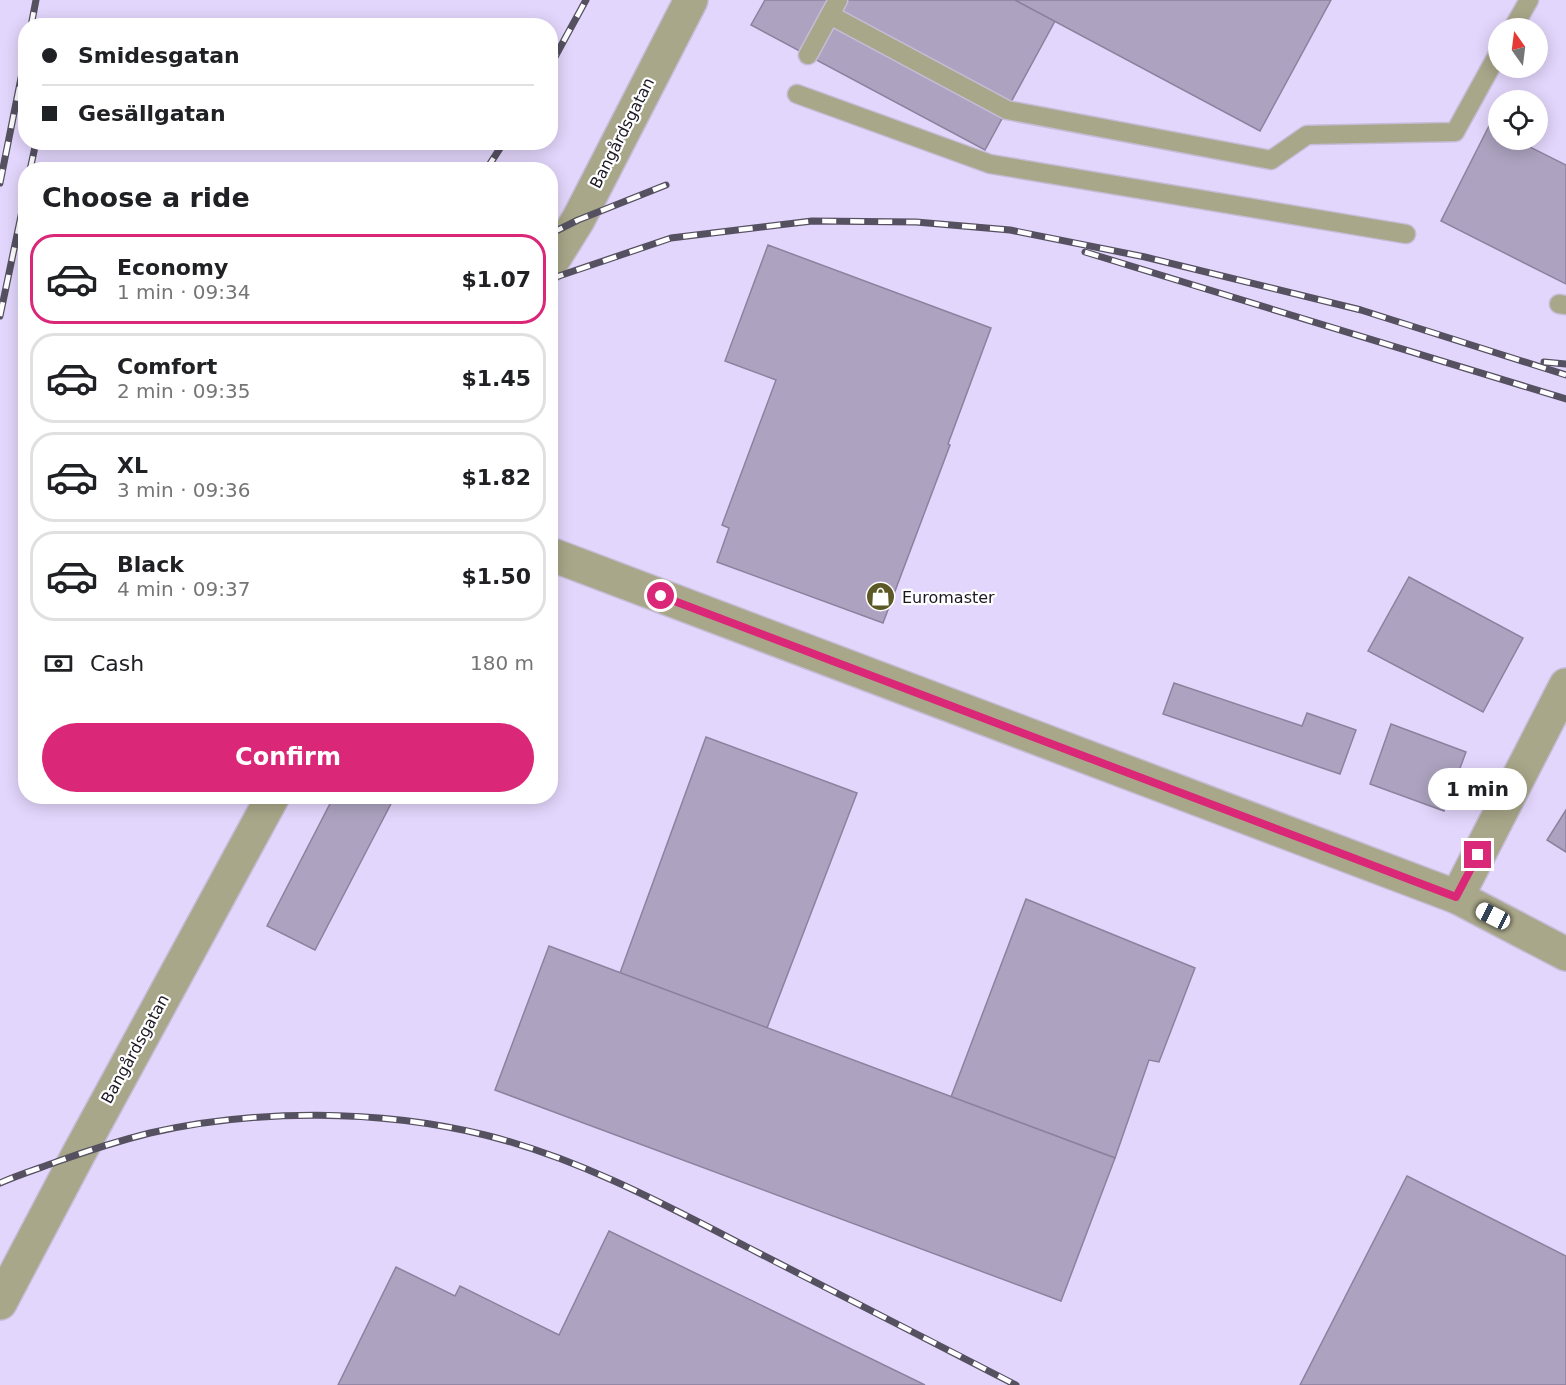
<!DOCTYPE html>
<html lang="en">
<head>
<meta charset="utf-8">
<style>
  :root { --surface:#fff; --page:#f2f2f2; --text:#202124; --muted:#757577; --line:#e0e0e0; --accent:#db2777 }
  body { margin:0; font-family:"DejaVu Sans",sans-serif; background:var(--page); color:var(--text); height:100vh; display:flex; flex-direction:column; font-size:22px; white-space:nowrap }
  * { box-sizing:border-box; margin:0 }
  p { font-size:20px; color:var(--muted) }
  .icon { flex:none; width:33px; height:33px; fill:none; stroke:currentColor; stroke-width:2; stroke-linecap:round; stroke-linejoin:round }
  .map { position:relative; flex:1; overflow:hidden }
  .sheet { position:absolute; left:18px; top:162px; width:540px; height:642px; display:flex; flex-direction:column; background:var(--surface); border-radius:24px; box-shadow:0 3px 15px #0003 }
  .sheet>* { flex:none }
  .banner { position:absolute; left:18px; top:18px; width:540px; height:132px; border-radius:24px; box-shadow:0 3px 15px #0003; display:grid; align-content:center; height:132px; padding:0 24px; background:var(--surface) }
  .needle { width:39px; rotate:346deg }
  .buttons { position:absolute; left:1488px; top:18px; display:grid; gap:12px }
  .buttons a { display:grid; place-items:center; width:60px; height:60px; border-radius:50%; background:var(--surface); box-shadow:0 3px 15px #0003; font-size:30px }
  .end { position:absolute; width:27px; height:27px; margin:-14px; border:8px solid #db2777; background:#fff; box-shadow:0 0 0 3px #fff }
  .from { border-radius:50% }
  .bubble { position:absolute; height:42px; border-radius:21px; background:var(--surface); box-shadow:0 3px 15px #0003; font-size:20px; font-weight:800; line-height:42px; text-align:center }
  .car { position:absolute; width:18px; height:36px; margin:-18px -9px; border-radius:8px; box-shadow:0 0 4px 2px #0007; background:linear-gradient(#fff 24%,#345 0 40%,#fff 0 76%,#345 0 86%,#fff 0) }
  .banner b { display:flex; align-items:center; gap:21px; height:57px; font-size:22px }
  .banner b+b { border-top:2px solid var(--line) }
  .banner i { width:15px; height:15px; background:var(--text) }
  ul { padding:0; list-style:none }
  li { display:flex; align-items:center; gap:18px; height:90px; margin:0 12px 9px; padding:0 12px; border:3px solid var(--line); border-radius:24px }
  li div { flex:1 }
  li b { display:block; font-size:22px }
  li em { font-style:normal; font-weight:800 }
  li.current { border-color:var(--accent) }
  li>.icon { width:54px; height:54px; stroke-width:1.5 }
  h2 { padding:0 24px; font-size:27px; line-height:72px }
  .pay { display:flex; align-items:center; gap:15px; height:66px; padding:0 24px; font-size:22px }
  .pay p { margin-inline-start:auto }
  .button { display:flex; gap:12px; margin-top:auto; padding:12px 24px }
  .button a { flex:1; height:69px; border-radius:36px; background:var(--accent); color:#fff; font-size:24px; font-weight:800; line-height:69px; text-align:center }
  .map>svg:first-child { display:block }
</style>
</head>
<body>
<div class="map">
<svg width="1566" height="1385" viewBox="0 0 1566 1385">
  <rect width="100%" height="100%" fill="#eae0ff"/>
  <path fill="#e3d6fc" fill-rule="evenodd" d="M0,0H1566V1385H0ZM26,26H550V142H26ZM1498,28H1538V68H1498ZM1498,100H1538V140H1498ZM26,170H550V796H26Z"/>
  <g fill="#ada3c0" stroke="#8c829e" stroke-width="1.5">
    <polygon points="765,0 1015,0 1055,21 985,150 751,25"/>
    <polygon points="1015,0 1331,0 1260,131"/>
    <polygon points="1489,126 1498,131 1498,140 1516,140 1566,165 1566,284 1441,221"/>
    <polygon points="768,245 991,328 948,444 950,445 883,623 717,562 729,528 722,525 776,380 725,361"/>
    <polygon points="1409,577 1523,638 1483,712 1368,651"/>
    <polygon points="1174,683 1302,726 1307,713 1356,730 1340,774 1163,714"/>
    <polygon points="1391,724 1466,752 1444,811 1370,784"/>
    <polygon points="706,737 857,793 767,1028 620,973"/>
    <polygon points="334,796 395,796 315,950 267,926"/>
    <polygon points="1566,810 1566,852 1547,840"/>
    <polygon points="1026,899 1195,968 1159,1062 1149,1060 1115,1158 951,1097"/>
    <polygon points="549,946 1115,1158 1061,1301 495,1090"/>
    <polygon points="1407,1176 1566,1256 1566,1385 1300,1385"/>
    <polygon points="609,1231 925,1385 338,1385 396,1267 455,1296 460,1286 559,1335"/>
  </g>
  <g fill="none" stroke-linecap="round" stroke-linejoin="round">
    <defs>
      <g id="lane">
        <polyline points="830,15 1007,110 1271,160 1307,135 1455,132 1498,54"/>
        <polyline points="1513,28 1529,0"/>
        <polyline points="808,55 838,0"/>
        <polyline points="797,94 990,164 1406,234"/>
        <polyline points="1559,304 1566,305"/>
      </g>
      <g id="street">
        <polyline points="550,265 578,220 691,0"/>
        <polyline points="550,554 1457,897 1566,954"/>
        <polyline points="1457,897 1566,685"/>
        <polyline points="0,1303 78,1155 273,796"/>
      </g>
    </defs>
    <use href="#lane" stroke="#c5bcd7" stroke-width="21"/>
    <use href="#street" stroke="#c5bcd7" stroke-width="36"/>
    <use href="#lane" stroke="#a9a789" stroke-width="18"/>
    <use href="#street" stroke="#a9a789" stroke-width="33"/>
    <defs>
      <g id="rail">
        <polyline points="31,26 36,0"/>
        <polyline points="60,26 60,24"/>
        <polyline points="550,66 586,0"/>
        <polyline points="30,170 36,142"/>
        <polyline points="486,170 504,142"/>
        <polyline points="0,183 26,53"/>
        <polyline points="550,234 578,220 666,185"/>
        <polyline points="1085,252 1566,399"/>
        <polyline points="550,279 671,238 812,221 916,222 1010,230 1145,257 1361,310 1566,375"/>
        <polyline points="0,316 26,192"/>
        <polyline points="1544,362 1566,364"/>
        <path d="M0,1183C18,1175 37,1169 56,1162C87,1151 118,1141 150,1133C255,1109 379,1109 485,1135C578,1158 664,1204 749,1248C838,1294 927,1339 1016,1385"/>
      </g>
    </defs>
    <use href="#rail" stroke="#565161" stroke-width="7"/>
    <use href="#rail" stroke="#fff" stroke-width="4.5" stroke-dasharray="14" stroke-linecap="butt"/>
  </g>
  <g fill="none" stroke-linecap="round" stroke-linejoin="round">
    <polyline stroke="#db2777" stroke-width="8" points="661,596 1456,897 1478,855"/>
  </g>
  <defs>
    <symbol id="shop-disc" viewBox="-11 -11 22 22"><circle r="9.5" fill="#5d5926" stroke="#fff"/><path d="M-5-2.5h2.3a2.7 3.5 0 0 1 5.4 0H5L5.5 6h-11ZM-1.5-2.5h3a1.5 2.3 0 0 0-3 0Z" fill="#fff"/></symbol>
  </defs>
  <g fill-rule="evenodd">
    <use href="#shop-disc" x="864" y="580" width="33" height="33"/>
  </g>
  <g text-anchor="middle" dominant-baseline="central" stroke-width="4.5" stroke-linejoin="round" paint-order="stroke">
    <g font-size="16" fill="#1c1823" stroke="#fff">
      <text transform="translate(622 133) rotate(-63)">Bangårdsgatan</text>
      <text transform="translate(135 1049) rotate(-61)">Bangårdsgatan</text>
    </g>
    <g font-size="16" fill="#1c1823" stroke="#fff" text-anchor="start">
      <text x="902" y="597">Euromaster</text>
    </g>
  </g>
</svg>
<div class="buttons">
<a><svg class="needle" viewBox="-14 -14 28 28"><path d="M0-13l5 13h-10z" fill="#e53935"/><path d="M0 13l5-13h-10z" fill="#757577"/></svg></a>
<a><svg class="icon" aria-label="locate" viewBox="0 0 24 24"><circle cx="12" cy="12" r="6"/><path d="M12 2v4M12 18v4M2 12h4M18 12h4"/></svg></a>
</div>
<i class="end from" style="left:661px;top:596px"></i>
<i class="end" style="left:1478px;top:855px"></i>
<div class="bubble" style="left:1428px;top:768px;width:99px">1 min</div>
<i class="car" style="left:1493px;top:916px;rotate:297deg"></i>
<div class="banner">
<b><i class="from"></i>Smidesgatan</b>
<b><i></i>Gesällgatan</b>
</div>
<section class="sheet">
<h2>Choose a ride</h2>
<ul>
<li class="current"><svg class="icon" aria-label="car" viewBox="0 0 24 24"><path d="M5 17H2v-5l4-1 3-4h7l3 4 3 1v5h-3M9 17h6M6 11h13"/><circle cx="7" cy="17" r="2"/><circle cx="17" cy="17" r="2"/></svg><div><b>Economy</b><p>1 min · 09:34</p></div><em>$1.07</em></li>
<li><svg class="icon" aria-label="car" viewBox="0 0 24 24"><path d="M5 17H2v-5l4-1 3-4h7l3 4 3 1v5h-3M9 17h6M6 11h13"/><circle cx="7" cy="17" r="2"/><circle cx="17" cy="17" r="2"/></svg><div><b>Comfort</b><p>2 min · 09:35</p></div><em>$1.45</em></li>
<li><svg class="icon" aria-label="car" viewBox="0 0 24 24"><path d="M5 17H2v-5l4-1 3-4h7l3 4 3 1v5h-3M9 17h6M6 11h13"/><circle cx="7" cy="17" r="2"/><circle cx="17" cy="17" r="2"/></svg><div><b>XL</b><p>3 min · 09:36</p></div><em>$1.82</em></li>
<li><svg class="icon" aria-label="car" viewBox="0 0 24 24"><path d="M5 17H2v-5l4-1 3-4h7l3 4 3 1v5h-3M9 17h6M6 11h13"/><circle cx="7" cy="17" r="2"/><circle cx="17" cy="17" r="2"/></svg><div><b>Black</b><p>4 min · 09:37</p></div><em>$1.50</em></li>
</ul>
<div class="pay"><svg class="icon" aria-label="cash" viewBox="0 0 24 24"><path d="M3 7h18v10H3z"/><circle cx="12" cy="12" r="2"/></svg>Cash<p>180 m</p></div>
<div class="button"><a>Confirm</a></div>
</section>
</div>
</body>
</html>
